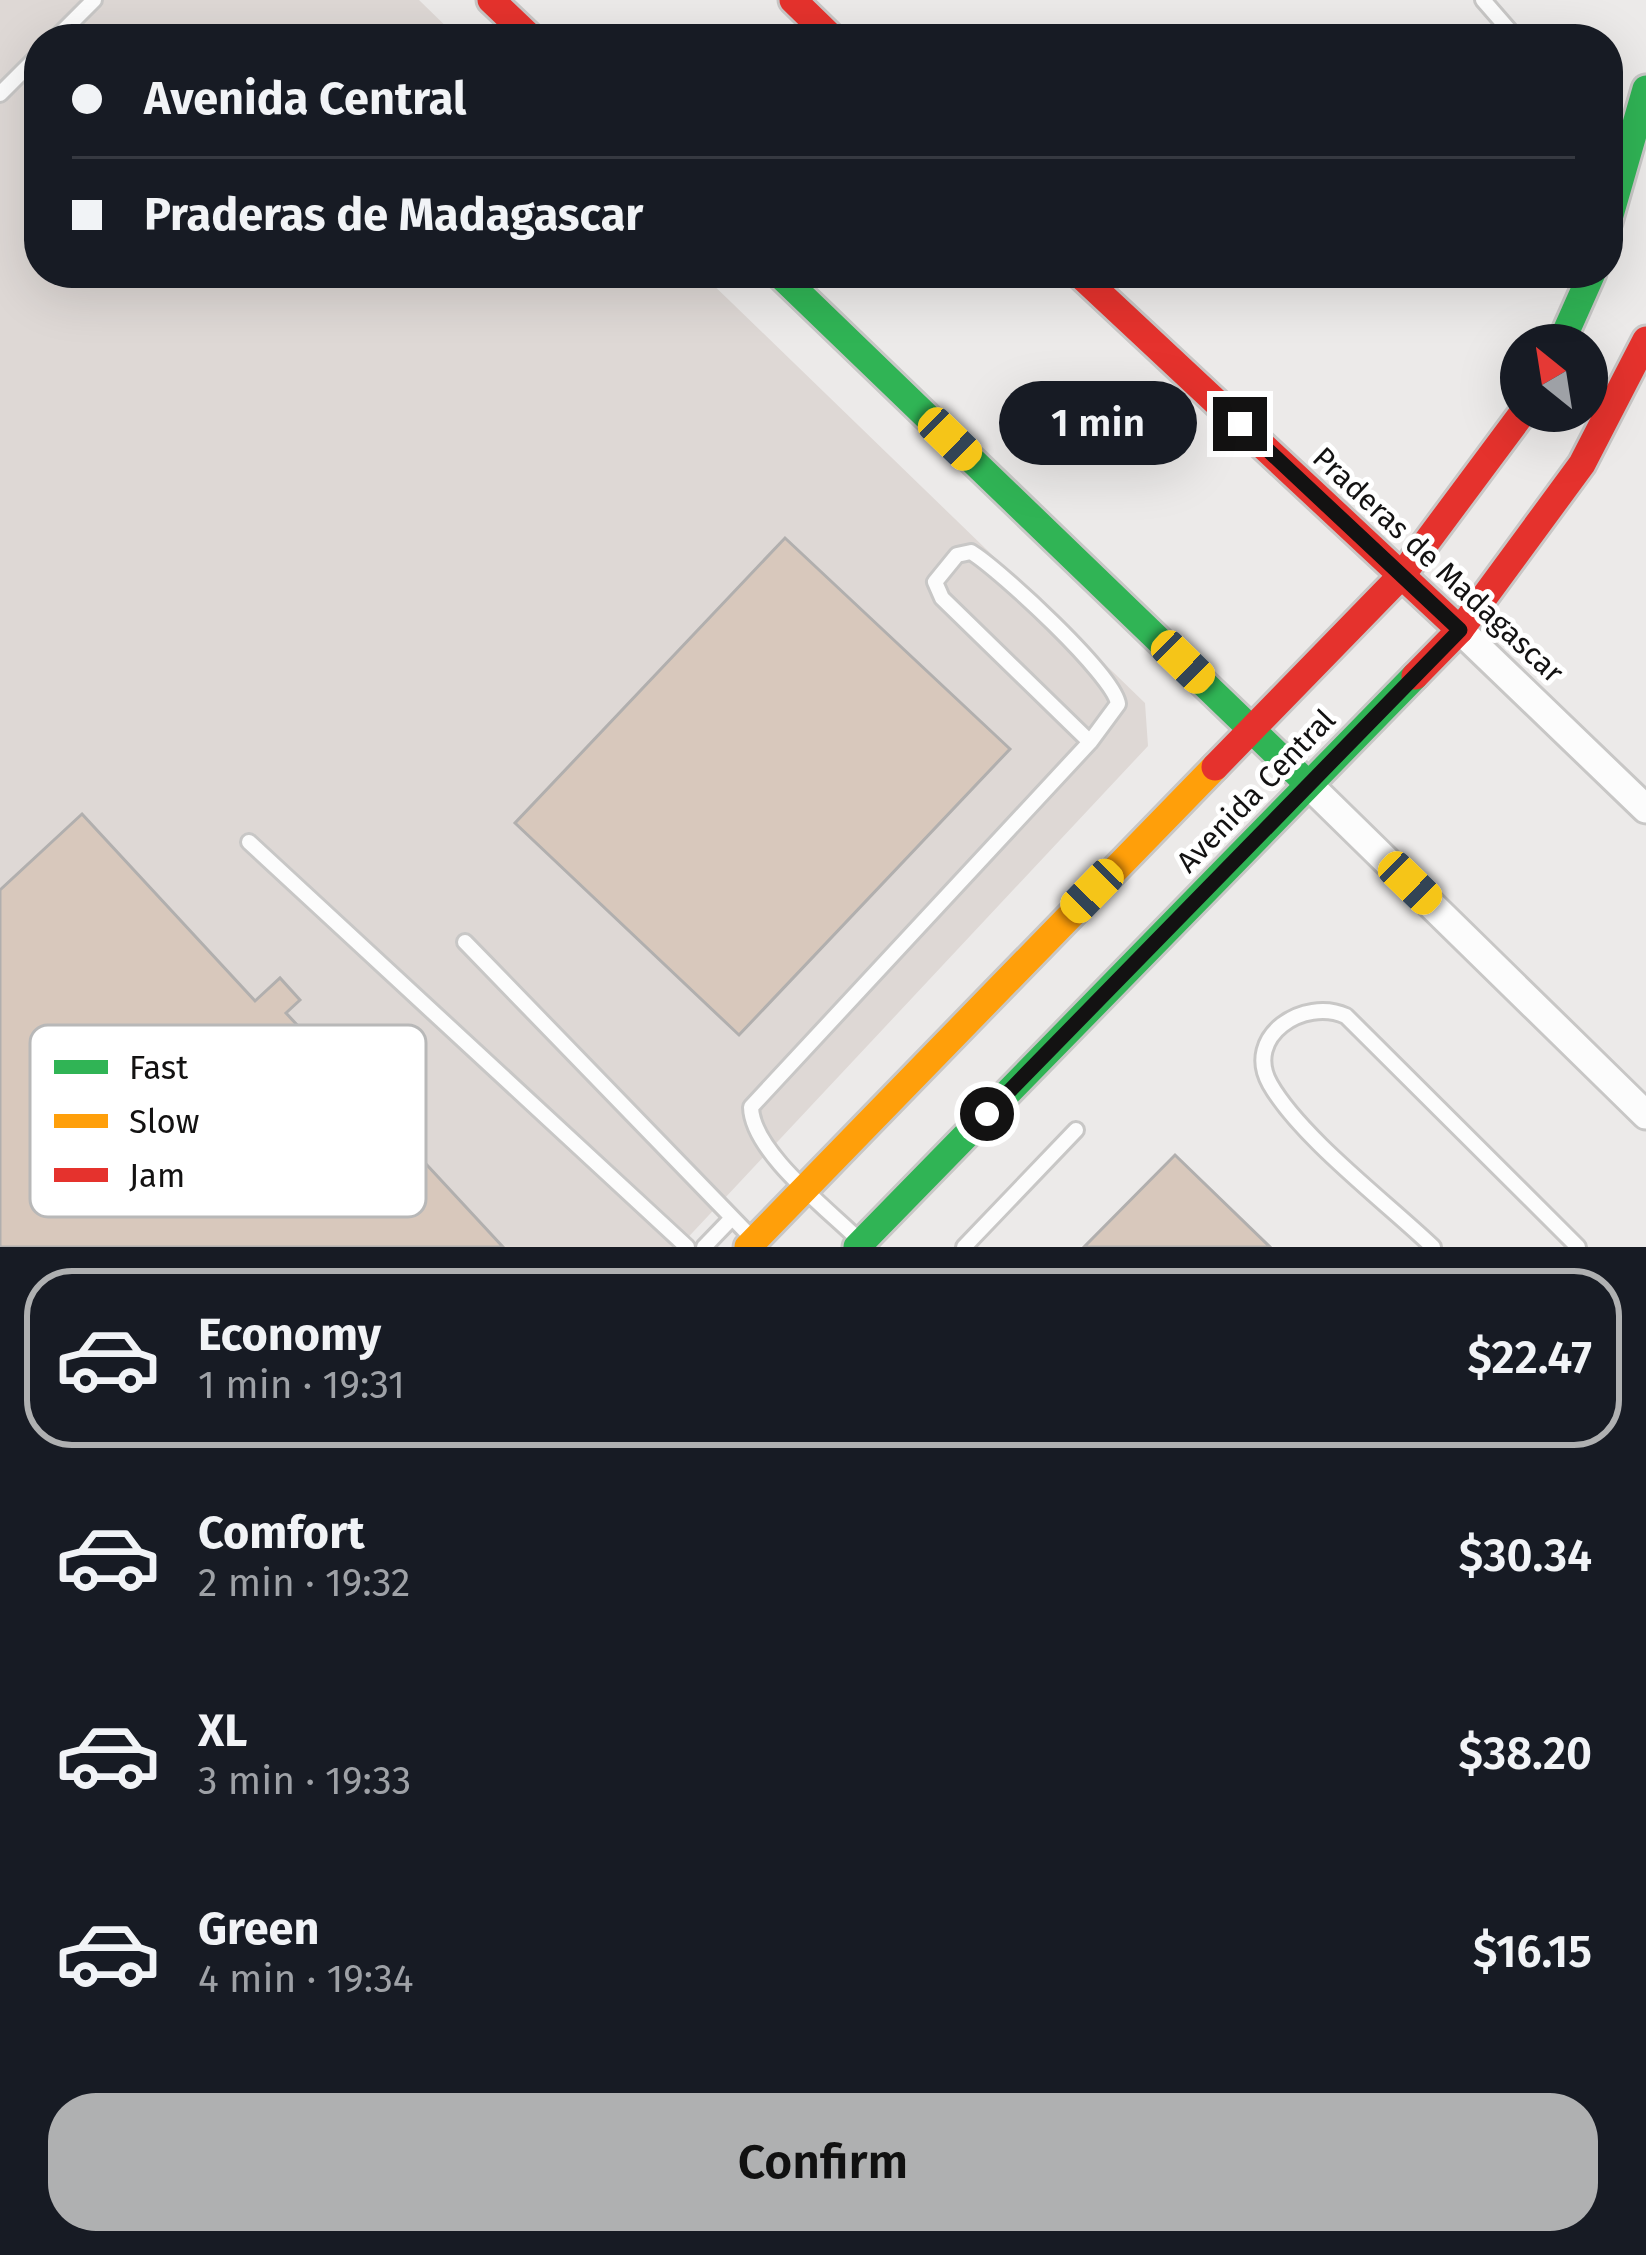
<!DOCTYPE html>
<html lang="en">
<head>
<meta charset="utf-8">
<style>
  :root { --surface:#171b24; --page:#242831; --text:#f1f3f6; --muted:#9ea1a6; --line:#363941; --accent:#afb0b1 }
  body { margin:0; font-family:"Fira Sans",sans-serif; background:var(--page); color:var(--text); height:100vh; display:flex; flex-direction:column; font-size:45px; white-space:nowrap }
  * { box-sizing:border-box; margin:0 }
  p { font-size:39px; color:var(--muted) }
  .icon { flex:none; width:66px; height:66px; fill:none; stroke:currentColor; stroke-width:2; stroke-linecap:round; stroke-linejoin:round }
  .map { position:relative; height:1247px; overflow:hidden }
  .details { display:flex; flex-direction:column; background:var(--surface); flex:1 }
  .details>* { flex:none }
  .guide { position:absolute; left:24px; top:24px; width:1599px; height:264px; border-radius:48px; box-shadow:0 12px 48px #0002; display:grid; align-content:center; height:264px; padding:0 48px; background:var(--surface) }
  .needle { width:78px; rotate:330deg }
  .buttons { position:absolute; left:1500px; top:324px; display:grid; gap:24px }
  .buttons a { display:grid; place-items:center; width:108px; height:108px; border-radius:50%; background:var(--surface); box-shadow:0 12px 48px #0002; font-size:60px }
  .end { position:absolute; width:54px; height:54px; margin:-27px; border:15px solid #131212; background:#fff; box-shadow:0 0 0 6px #fff }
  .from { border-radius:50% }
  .bubble { position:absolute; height:84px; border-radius:42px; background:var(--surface); box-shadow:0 12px 48px #0002; font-size:39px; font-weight:600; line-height:84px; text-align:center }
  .car { position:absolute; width:36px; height:72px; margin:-36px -18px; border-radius:15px; box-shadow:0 0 9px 3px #0007; background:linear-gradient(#f5c518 24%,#345 0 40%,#f5c518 0 76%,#345 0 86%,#f5c518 0) }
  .guide b { display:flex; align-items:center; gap:42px; height:114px; font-size:45px }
  .guide b+b { border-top:3px solid var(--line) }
  .guide i { width:30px; height:30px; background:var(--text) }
  ul { padding:21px 0 0; list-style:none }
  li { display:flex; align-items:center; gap:36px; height:180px; margin:0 24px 18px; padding:0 24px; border:6px solid transparent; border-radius:48px }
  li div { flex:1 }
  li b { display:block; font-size:45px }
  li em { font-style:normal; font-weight:600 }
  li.current { border-color:var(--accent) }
  li>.icon { width:108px; height:108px; stroke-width:1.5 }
  .primary-button { display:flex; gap:24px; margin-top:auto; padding:24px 48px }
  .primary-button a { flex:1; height:138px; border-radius:48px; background:var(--accent); color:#111; font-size:48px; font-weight:600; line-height:138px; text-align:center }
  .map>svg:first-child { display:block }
</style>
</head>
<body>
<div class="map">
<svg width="1646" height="1247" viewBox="0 0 1646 1247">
  <rect width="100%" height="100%" fill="#eceae9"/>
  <polygon fill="#ded8d5" points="0,0 419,0 459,39 39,39 39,273 701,273 1145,703 1148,746 679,1247 0,1247"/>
  <g fill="#d8c8bc" stroke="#b1afae" stroke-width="3">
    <polygon points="785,538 1010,749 739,1035 515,823"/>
    <polygon points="82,814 255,1001 280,978 300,1000 286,1013 503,1247 0,1247 0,890"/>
    <polygon points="1175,1155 1270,1247 1084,1247"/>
  </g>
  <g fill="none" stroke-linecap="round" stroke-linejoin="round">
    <defs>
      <g id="lane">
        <polyline points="1483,0 1517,39"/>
        <polyline points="55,39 94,0"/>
        <polyline points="0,94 39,55"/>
        <polyline points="249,842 687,1247"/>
        <polyline points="465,942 753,1239"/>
        <path d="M860,1241C829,1210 752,1152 751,1107L1090,742L1118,704C1115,676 999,569 971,552L957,555L935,582L942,598L1090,742"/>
        <polyline points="704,1247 731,1219"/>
        <polyline points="964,1247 1076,1130"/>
        <path d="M1433,1247C1387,1203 1300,1137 1270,1084C1243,1036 1304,997 1346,1016L1578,1247"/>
      </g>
      <g id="street">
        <polyline points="1460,630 1646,809"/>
        <polyline points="1308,784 1646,1115"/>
      </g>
      <g id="fast">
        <polyline points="1608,222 1646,89"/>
        <polyline points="778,273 1308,784"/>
        <polyline points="1560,345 1592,273"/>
        <polyline points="857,1247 1415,676"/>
      </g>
      <polyline id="slow" points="748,1247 1215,767"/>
      <g id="jam">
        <polyline points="491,0 532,39"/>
        <polyline points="793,0 833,39"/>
        <polyline points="1078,273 1460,630"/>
        <polyline points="1415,676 1460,630 1582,464 1646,340"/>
        <polyline points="1215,767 1402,575 1524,411"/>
      </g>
    </defs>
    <use href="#lane" stroke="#c8c7c6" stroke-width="20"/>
    <use href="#street" stroke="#c8c7c6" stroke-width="33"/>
    <use href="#fast" stroke="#c8c7c6" stroke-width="33"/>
    <use href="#slow" stroke="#c8c7c6" stroke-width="33"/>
    <use href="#jam" stroke="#c8c7c6" stroke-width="33"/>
    <use href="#lane" stroke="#fcfcfc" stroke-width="14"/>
    <use href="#street" stroke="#fcfcfc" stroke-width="27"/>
    <use href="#fast" stroke="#30b455" stroke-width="27"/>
    <use href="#slow" stroke="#ff9f0a" stroke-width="27"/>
    <use href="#jam" stroke="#e5322d" stroke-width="27"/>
  </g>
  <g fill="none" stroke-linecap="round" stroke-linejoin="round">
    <polyline stroke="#131212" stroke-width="15" points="987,1114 1460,630 1240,424"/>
  </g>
  <g text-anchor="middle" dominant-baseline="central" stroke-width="10" stroke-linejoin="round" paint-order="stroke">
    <g font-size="30" fill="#131212" stroke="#fff">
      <text transform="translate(1438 565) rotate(43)">Praderas de Madagascar</text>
      <text transform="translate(1256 791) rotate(-46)">Avenida Central</text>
    </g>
  </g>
  <rect x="30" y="1025" width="396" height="192" rx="18" fill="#fff" stroke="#b8b8b8" stroke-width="3"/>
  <rect x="54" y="1060" width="54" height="14" fill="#30b455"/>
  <rect x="54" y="1114" width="54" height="14" fill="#ff9f0a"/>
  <rect x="54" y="1168" width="54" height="14" fill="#e5322d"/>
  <g font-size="33" fill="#131212">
    <text x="129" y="1079">Fast</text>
    <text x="129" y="1133">Slow</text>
    <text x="129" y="1187">Jam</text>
  </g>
</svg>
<div class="buttons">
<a><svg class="needle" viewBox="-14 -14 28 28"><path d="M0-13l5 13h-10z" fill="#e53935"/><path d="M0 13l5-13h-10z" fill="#9ea1a6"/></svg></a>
</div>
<i class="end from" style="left:987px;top:1114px"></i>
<i class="end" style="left:1240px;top:424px"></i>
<div class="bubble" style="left:999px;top:381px;width:198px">1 min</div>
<i class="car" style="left:950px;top:439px;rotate:134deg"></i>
<i class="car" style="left:1183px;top:662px;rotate:134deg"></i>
<i class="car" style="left:1410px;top:883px;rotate:134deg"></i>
<i class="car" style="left:1092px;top:891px;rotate:224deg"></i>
<div class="guide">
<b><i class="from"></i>Avenida Central</b>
<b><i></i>Praderas de Madagascar</b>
</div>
</div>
<section class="details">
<ul>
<li class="current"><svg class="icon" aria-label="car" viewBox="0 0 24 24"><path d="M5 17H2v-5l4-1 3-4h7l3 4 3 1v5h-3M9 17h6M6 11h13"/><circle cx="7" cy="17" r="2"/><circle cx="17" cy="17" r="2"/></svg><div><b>Economy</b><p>1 min · 19:31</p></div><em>$22.47</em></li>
<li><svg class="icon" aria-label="car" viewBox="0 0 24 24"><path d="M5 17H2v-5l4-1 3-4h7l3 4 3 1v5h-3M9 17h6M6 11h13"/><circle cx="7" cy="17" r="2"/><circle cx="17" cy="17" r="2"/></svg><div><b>Comfort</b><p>2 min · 19:32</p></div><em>$30.34</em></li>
<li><svg class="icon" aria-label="car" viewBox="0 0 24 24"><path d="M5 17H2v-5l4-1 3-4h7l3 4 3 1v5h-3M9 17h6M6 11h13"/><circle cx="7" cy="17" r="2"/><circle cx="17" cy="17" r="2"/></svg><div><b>XL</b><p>3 min · 19:33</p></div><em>$38.20</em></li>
<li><svg class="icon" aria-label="car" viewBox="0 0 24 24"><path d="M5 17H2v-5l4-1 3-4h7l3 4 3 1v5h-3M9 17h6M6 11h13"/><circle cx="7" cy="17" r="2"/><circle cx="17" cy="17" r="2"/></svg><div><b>Green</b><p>4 min · 19:34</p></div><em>$16.15</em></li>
</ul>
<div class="primary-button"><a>Confirm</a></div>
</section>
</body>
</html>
